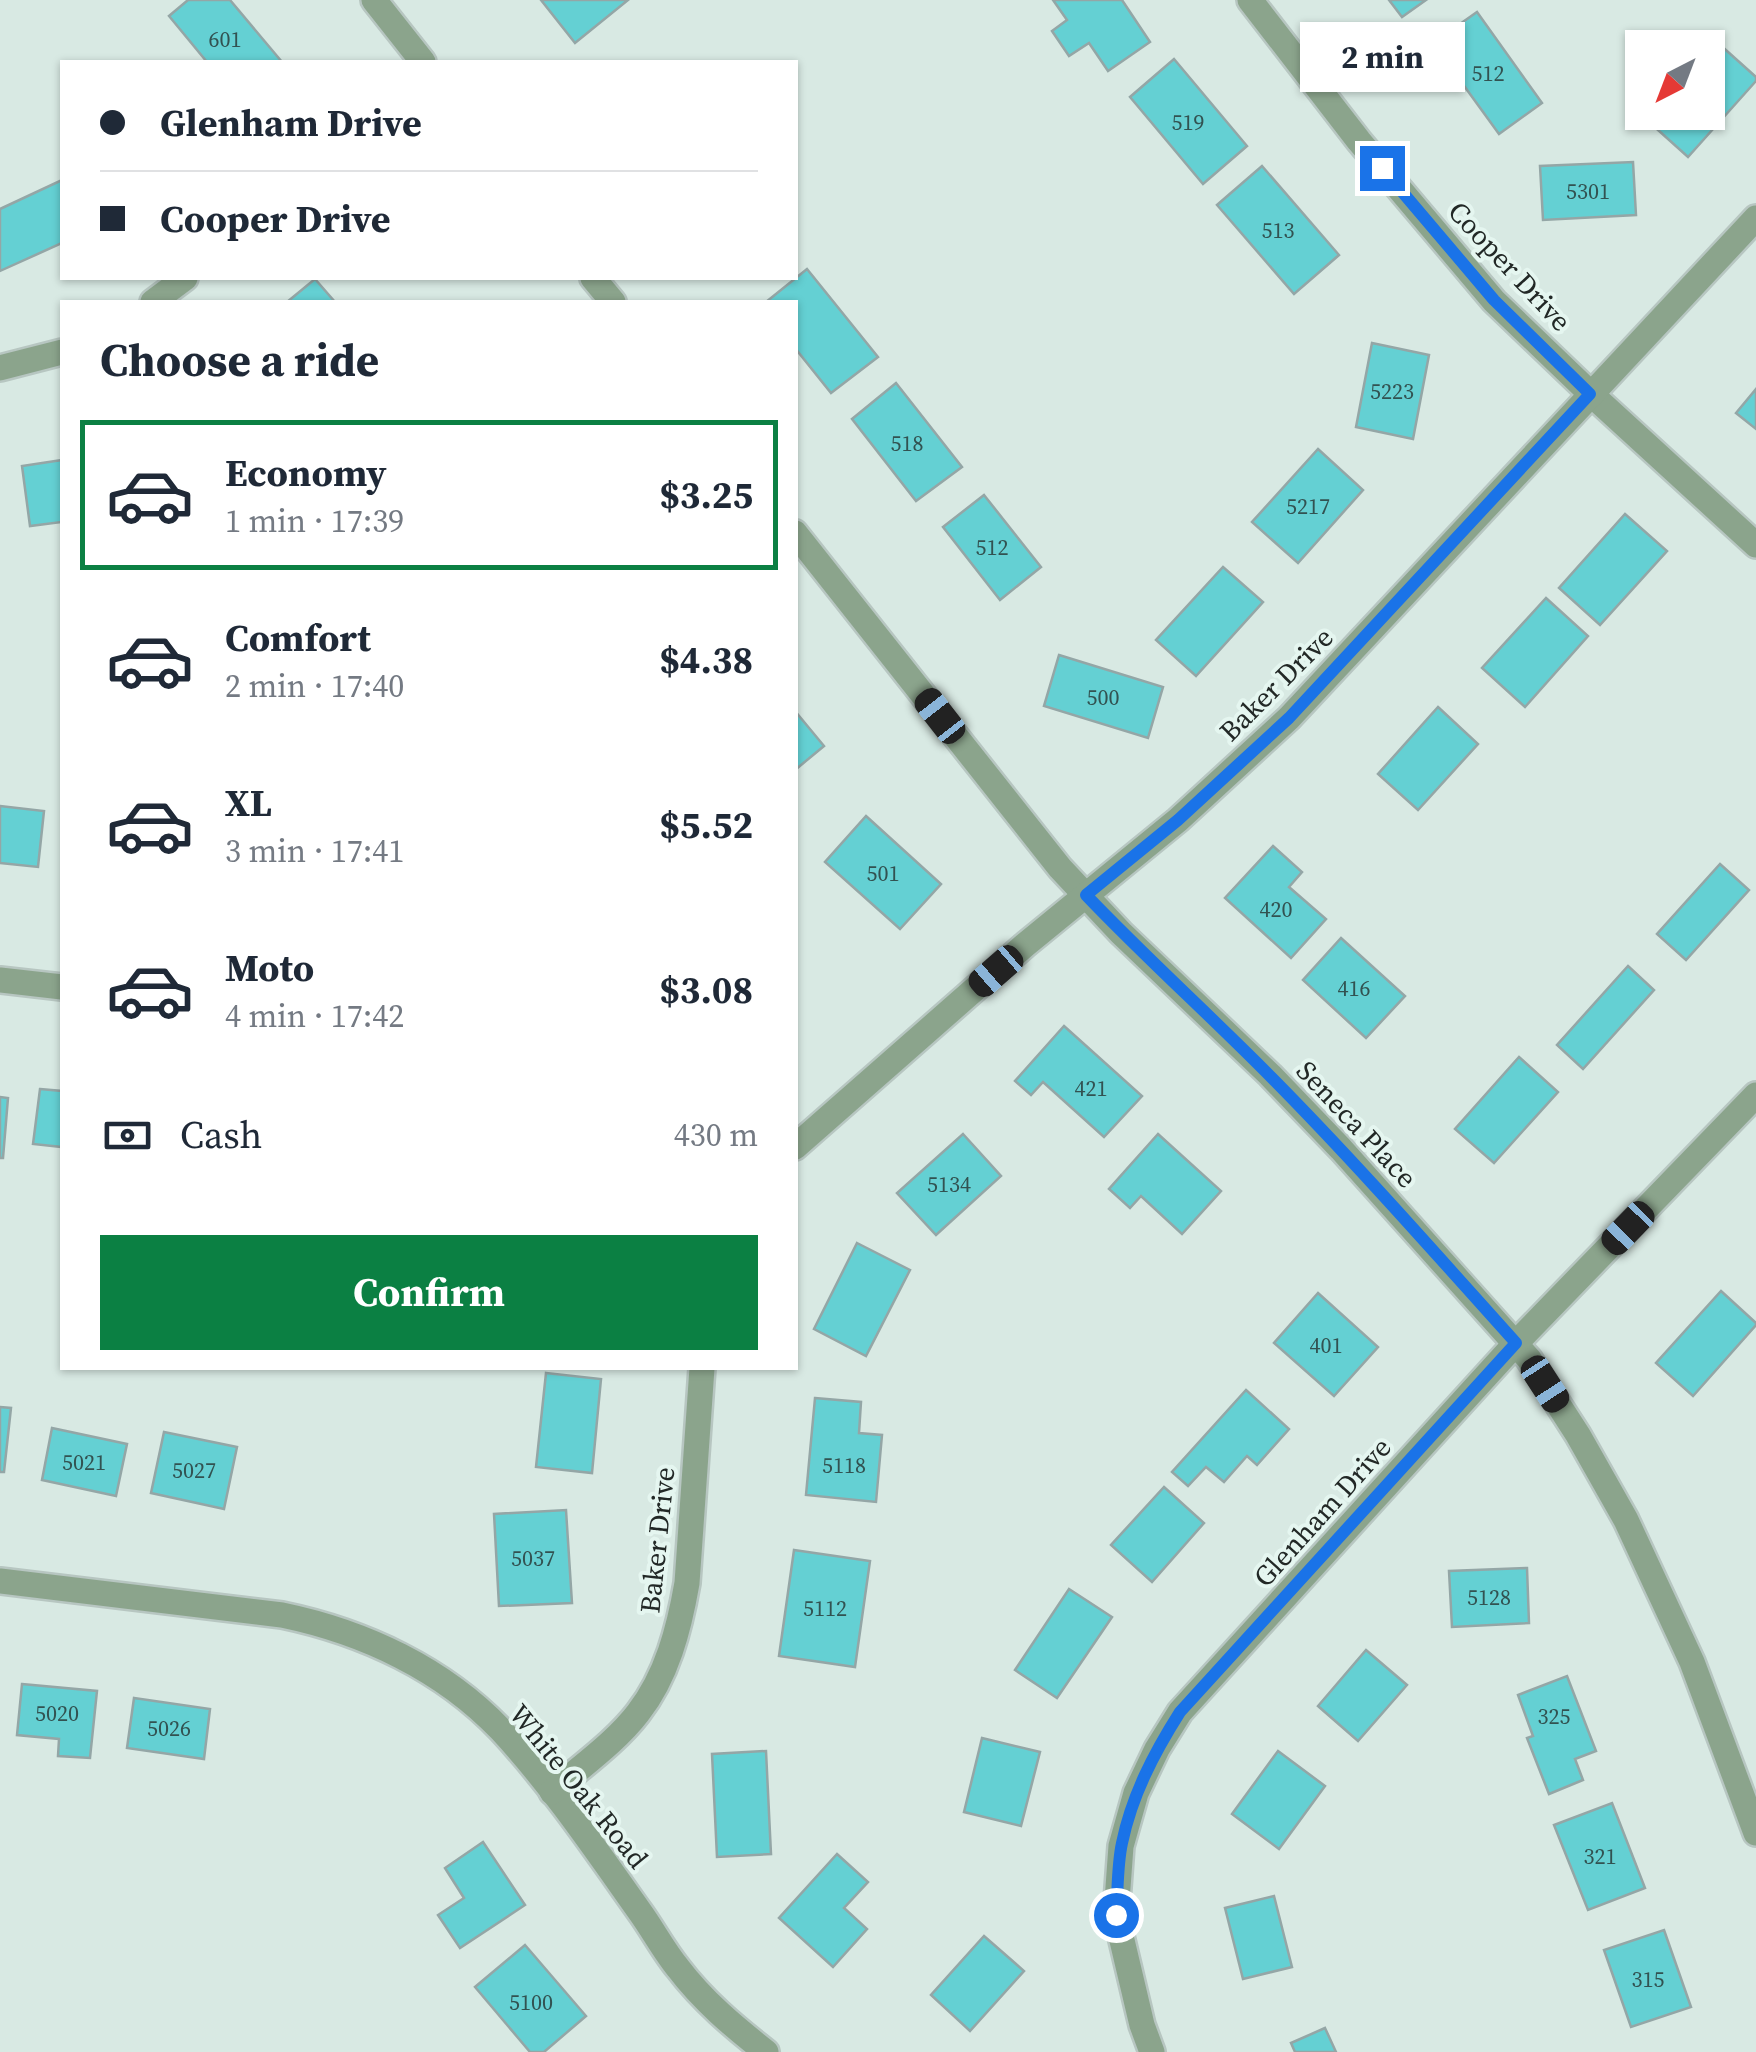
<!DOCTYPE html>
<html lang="en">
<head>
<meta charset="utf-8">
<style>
  :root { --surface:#fff; --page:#f2f2f3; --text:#1f2937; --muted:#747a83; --line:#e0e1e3; --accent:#0b8043 }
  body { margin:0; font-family:"Source Serif 4",serif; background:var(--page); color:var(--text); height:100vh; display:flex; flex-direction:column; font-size:38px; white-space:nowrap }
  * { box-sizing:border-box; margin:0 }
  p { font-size:32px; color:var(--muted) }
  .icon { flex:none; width:55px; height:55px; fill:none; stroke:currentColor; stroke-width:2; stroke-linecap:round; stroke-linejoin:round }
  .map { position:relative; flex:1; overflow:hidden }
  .details { position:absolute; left:60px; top:300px; width:738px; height:1070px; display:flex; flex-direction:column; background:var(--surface); border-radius:0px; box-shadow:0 2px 8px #0004 }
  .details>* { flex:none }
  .top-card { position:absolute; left:60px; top:60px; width:738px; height:220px; border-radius:0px; box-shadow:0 2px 8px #0004; display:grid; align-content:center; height:220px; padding:0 40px; background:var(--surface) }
  .needle { width:65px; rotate:222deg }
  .tools { position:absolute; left:1625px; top:30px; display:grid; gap:20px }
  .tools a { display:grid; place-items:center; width:100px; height:100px; border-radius:0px; background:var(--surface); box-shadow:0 2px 8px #0004; font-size:50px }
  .end { position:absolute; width:45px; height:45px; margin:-22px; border:12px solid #1a73e8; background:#fff; box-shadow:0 0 0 5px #fff }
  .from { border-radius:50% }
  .bubble { position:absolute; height:70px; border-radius:0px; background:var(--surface); box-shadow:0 2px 8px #0004; font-size:32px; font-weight:700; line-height:70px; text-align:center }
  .car { position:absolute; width:30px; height:60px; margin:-30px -15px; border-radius:12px; box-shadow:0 0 8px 2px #0007; background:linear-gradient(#222 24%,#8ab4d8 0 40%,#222 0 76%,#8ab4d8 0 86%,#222 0) }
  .top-card b { display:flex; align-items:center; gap:35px; height:95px; font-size:38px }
  .top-card b+b { border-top:2px solid var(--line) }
  .top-card i { width:25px; height:25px; background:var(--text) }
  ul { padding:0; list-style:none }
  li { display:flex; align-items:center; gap:30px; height:150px; margin:0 20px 15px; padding:0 20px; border:5px solid transparent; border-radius:0px }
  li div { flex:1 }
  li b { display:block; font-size:38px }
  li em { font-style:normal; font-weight:700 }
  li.active { border-color:var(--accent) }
  li>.icon { width:90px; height:90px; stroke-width:1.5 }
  h2 { padding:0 40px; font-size:45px; line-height:120px }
  .pay { display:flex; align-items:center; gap:25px; height:110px; padding:0 40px; font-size:38px }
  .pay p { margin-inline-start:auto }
  .action { display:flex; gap:20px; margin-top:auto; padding:20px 40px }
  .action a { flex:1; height:115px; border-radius:0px; background:var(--accent); color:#fff; font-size:40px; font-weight:700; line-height:115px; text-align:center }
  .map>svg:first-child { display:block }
</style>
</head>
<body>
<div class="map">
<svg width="1756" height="2052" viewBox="0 0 1756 2052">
  <rect width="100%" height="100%" fill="#d8e9e3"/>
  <g fill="#64d0d3" stroke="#94a6a6" stroke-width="2.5">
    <polygon points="188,0 230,0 282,62 207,62 169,16"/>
    <polygon points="541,0 628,0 575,43"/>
    <polygon points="1053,0 1122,0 1150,42 1108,71 1089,43 1069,56 1052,31 1067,20"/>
    <polygon points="1389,0 1426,0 1402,17"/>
    <polygon points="1477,12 1542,103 1499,134 1433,43"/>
    <polygon points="1708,34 1756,77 1756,81 1688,157 1638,112 1642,107 1642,112 1708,112 1708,48 1696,48"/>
    <polygon points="1174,59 1247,146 1203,184 1130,97"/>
    <polygon points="1633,162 1636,215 1543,220 1540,166"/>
    <polygon points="1262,166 1339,255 1294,294 1217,205"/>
    <polygon points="62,180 62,243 0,271 0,209"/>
    <polygon points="807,269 878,357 831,393 795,348 795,302 766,302"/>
    <polygon points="315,279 335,302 287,302"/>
    <polygon points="1372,343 1429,355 1413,439 1356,427"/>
    <polygon points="896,383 962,467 916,501 852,419"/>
    <polygon points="1756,389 1756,429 1736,413"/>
    <polygon points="1318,449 1363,490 1298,563 1252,522"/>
    <polygon points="62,460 62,522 30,526 22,466"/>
    <polygon points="984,495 1041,567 1000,600 943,527"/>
    <polygon points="1625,514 1667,551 1600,625 1559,588"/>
    <polygon points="1223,567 1263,602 1196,676 1156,640"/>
    <polygon points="1546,598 1588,636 1525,707 1482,668"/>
    <polygon points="1059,655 1163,687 1148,738 1044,706"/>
    <polygon points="1438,707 1478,744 1418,810 1378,774"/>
    <polygon points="795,711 824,746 795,770"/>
    <polygon points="0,806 44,811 38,867 0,863"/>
    <polygon points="866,816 941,884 900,929 825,862"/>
    <polygon points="1273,846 1302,872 1289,887 1326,919 1291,958 1225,898"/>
    <polygon points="1720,864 1749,890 1686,960 1657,934"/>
    <polygon points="1341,938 1405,996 1366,1038 1303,980"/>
    <polygon points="1628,966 1654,990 1583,1069 1557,1045"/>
    <polygon points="1064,1026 1142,1096 1104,1137 1043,1082 1031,1095 1015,1081"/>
    <polygon points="1519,1057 1558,1092 1494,1163 1455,1129"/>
    <polygon points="40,1089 62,1091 62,1147 33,1144"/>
    <polygon points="0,1097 8,1098 3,1158 0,1158"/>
    <polygon points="963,1134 1001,1176 936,1235 897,1193"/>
    <polygon points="1158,1134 1221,1191 1182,1234 1141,1196 1130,1208 1109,1189"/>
    <polygon points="857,1243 910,1270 866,1356 814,1329"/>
    <polygon points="1721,1291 1756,1323 1756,1325 1693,1396 1656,1363"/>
    <polygon points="1318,1293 1378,1347 1334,1396 1274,1343"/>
    <polygon points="546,1373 601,1379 592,1473 536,1467"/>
    <polygon points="1246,1390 1289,1429 1257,1465 1247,1456 1224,1482 1206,1467 1188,1486 1172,1472"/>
    <polygon points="815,1398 861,1402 859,1433 882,1435 876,1502 806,1495"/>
    <polygon points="0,1407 11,1408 4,1472 0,1472"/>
    <polygon points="52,1428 127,1444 116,1496 42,1480"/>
    <polygon points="164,1432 237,1447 224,1509 151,1493"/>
    <polygon points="1164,1487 1204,1523 1152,1582 1111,1545"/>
    <polygon points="566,1510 572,1603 499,1606 494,1514"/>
    <polygon points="794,1550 870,1561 855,1667 779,1656"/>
    <polygon points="1527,1568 1529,1623 1452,1627 1449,1571"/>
    <polygon points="1069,1589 1112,1617 1057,1698 1015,1670"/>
    <polygon points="1366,1650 1407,1685 1358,1741 1318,1706"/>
    <polygon points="1567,1676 1596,1751 1575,1759 1583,1780 1549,1794 1527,1738 1533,1736 1518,1695"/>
    <polygon points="22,1684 97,1691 90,1758 58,1756 59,1739 17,1735"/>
    <polygon points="134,1698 210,1709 204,1759 127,1748"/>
    <polygon points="982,1738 1040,1752 1021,1826 964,1812"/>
    <polygon points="766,1751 771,1854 717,1857 712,1754"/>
    <polygon points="1278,1751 1325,1786 1279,1849 1232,1814"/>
    <polygon points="1612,1803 1645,1888 1588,1910 1554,1825"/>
    <polygon points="483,1842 525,1905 460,1948 438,1915 464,1898 445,1868"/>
    <polygon points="837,1854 868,1882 844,1908 867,1929 833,1967 779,1918"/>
    <polygon points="1274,1896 1292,1967 1243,1979 1225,1908"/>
    <polygon points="1664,1930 1691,2007 1631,2027 1604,1950"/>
    <polygon points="984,1936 1024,1971 970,2031 931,1995"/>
    <polygon points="525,1945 586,2016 544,2052 530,2052 475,1987"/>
    <polygon points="1325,2028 1336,2052 1295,2052 1291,2043"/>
  </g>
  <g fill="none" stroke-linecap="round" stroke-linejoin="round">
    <defs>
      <g id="minor">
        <polyline points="374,0 423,62"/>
        <polyline points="1250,0 1359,141 1494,301 1591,394 1756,545"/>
        <polyline points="593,278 613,302"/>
        <polyline points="153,302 185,278"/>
        <polyline points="0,368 62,352"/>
        <polyline points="795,533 1060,868 1121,933 1270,1075 1341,1149 1529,1359 1578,1435 1626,1520 1692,1662 1756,1833"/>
        <polyline points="0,980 62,987"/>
        <polyline points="795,1147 1025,945 1178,820 1289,718 1756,218"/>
        <path d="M0,1581L282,1615C364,1632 443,1669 501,1730C552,1785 596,1850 640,1912C653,1930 664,1951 678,1968C703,2001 734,2027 766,2052"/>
        <path d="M552,1792C580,1767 615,1743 638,1713C667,1676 679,1629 687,1583L702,1368"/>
        <polyline points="1152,2052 1142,2025 1116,1915 1121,1846 1136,1793 1157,1749 1180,1712 1516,1343 1756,1095"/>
      </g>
    </defs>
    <use href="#minor" stroke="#b7c6c1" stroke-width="30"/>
    <use href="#minor" stroke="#8ba48c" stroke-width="25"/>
  </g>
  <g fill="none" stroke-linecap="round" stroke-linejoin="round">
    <path stroke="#1a73e8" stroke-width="12" d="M1116,1915C1118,1892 1117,1866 1122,1843C1132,1795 1154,1753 1180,1712L1516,1343C1436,1254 1356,1163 1272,1078C1211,1016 1146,958 1086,895L1178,820L1289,718L1590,394L1494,300L1382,168"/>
  </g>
  <g text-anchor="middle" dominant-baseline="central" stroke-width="8" stroke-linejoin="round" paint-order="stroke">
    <g font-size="22" fill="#325251">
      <text x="225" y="39">601</text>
      <text x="1488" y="73">512</text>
      <text x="1188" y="122">519</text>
      <text x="1588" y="191">5301</text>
      <text x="1278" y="230">513</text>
      <text x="1392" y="391">5223</text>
      <text x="907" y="443">518</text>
      <text x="1308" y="506">5217</text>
      <text x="992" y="547">512</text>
      <text x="1103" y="697">500</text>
      <text x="883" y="873">501</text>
      <text x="1276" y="909">420</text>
      <text x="1354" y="988">416</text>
      <text x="1091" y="1088">421</text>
      <text x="949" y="1184">5134</text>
      <text x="1326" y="1345">401</text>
      <text x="84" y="1462">5021</text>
      <text x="844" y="1465">5118</text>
      <text x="194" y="1470">5027</text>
      <text x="533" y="1558">5037</text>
      <text x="1489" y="1597">5128</text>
      <text x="825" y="1608">5112</text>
      <text x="57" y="1713">5020</text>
      <text x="1554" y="1716">325</text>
      <text x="169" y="1728">5026</text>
      <text x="1600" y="1856">321</text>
      <text x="1648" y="1979">315</text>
      <text x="531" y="2002">5100</text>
    </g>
    <g font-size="28" fill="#222826" stroke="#e5f6f0">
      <text transform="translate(1510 266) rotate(47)">Cooper Drive</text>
      <text transform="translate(1276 684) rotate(-45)">Baker Drive</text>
      <text transform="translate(1357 1124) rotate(47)">Seneca Place</text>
      <text transform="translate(1322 1512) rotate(-48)">Glenham Drive</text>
      <text transform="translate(657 1540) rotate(-84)">Baker Drive</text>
      <text transform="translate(579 1786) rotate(51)">White Oak Road</text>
    </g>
  </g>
</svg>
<div class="tools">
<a><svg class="needle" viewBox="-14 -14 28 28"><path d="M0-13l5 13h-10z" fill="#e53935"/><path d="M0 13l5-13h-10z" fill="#747a83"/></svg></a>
</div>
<i class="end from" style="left:1116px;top:1915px"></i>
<i class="end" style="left:1382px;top:168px"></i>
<div class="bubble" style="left:1300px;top:22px;width:165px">2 min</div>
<i class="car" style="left:940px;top:716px;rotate:322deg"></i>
<i class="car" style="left:996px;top:971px;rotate:229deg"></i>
<i class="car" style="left:1628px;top:1228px;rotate:224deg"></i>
<i class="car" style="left:1545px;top:1384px;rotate:147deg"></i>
<div class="top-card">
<b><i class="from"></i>Glenham Drive</b>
<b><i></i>Cooper Drive</b>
</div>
<section class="details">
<h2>Choose a ride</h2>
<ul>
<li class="active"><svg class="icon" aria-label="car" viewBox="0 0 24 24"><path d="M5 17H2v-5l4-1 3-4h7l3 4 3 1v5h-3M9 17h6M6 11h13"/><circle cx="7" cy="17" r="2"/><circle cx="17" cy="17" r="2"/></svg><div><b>Economy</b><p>1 min · 17:39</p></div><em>$3.25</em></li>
<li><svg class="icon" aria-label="car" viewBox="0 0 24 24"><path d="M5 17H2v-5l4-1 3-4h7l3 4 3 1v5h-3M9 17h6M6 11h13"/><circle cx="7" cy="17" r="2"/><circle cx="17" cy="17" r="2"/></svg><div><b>Comfort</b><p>2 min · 17:40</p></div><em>$4.38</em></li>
<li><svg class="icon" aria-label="car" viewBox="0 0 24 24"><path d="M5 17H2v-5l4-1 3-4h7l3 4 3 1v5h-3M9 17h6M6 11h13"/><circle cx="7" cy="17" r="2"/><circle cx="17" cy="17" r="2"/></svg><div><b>XL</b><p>3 min · 17:41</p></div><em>$5.52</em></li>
<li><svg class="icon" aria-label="car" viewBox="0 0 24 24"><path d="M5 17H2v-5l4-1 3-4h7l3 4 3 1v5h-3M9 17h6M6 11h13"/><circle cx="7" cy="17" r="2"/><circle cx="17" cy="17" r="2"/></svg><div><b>Moto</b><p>4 min · 17:42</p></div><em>$3.08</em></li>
</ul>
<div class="pay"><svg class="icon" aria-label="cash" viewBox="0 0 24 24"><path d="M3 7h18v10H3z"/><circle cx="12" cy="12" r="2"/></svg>Cash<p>430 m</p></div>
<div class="action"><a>Confirm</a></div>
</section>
</div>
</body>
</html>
